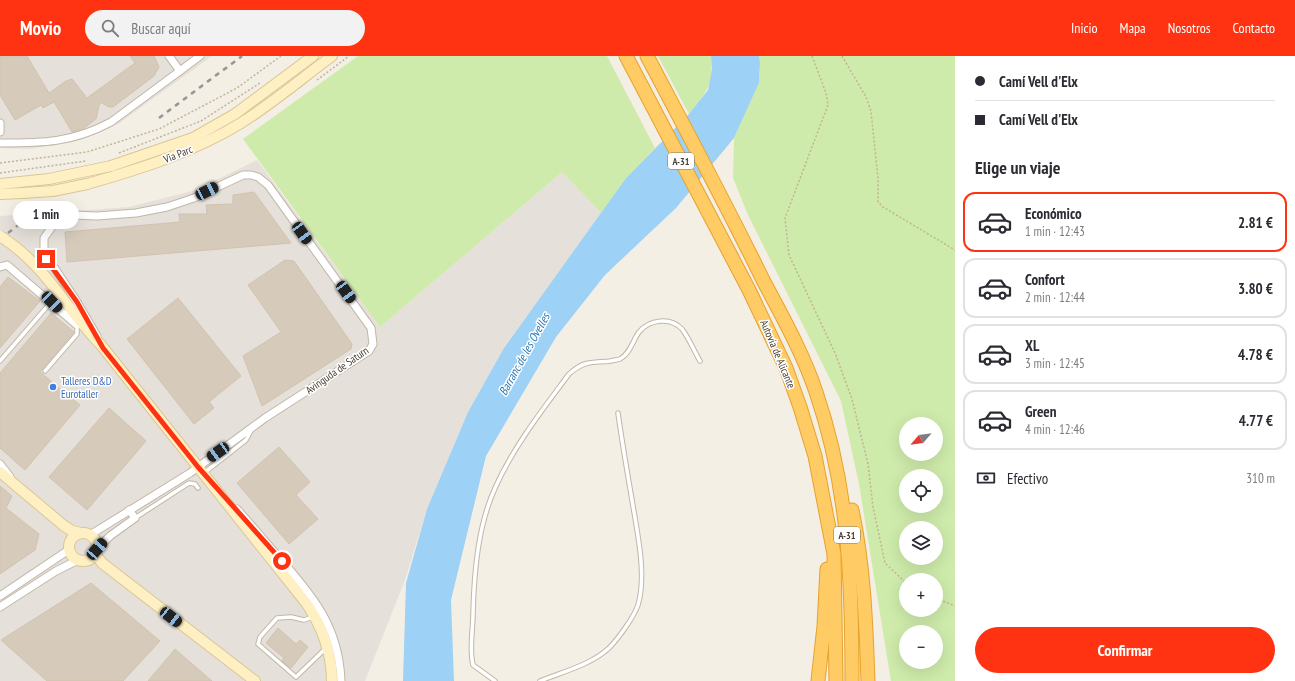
<!DOCTYPE html>
<html lang="es">
<head>
<meta charset="utf-8">
<style>
  :root { --surface:#fff; --page:#f2f2f3; --text:#2b2b33; --muted:#7c7c81; --line:#e1e1e2; --accent:#f31 }
  body { margin:0; font-family:"PT Sans Narrow",sans-serif; background:var(--page); color:var(--text); height:100vh; display:flex; flex-direction:column; font-size:15px; white-space:nowrap }
  * { box-sizing:border-box; margin:0 }
  p { font-size:13px; color:var(--muted) }
  .icon { flex:none; width:22px; height:22px; fill:none; stroke:currentColor; stroke-width:2; stroke-linecap:round; stroke-linejoin:round }
  .map { position:relative; flex:1; overflow:hidden }
  .sheet { display:flex; flex-direction:column; background:var(--surface); width:340px }
  .sheet>* { flex:none }
  .top-card { display:grid; align-content:center; height:88px; padding:0 20px; background:var(--surface) }
  .needle { width:26px; rotate:242deg }
  .buttons { position:absolute; left:899px; top:361px; display:grid; gap:8px }
  .buttons a { display:grid; place-items:center; width:44px; height:44px; border-radius:50%; background:var(--surface); box-shadow:0 4px 16px #0002; font-size:20px }
  .end { position:absolute; width:18px; height:18px; margin:-9px; border:5px solid #f31; background:#fff; box-shadow:0 0 0 2px #fff }
  .from { border-radius:50% }
  .bubble { position:absolute; height:28px; border-radius:14px; background:var(--surface); box-shadow:0 4px 16px #0002; font-size:13px; font-weight:700; line-height:28px; text-align:center }
  .car { position:absolute; width:12px; height:24px; margin:-12px -6px; border-radius:5px; box-shadow:0 0 3px 1px #0007; background:linear-gradient(#222 24%,#8ab4d8 0 40%,#222 0 76%,#8ab4d8 0 86%,#222 0) }
  .top-card b { display:flex; align-items:center; gap:14px; height:38px; font-size:15px }
  .top-card b+b { border-top:1px solid var(--line) }
  .top-card i { width:10px; height:10px; background:var(--text) }
  ul { padding:0; list-style:none }
  li { display:flex; align-items:center; gap:12px; height:60px; margin:0 8px 6px; padding:0 12px; border:2px solid var(--line); border-radius:12px }
  li div { flex:1 }
  li b { display:block; font-size:15px }
  li em { font-style:normal; font-weight:700 }
  li.current { border-color:var(--accent) }
  li>.icon { width:36px; height:36px; stroke-width:1.5 }
  h2 { padding:0 20px; font-size:18px; line-height:48px }
  .pay { display:flex; align-items:center; gap:10px; height:44px; padding:0 20px; font-size:15px }
  .pay p { margin-inline-start:auto }
  .button { display:flex; gap:8px; margin-top:auto; padding:8px 20px }
  .button a { flex:1; height:46px; border-radius:24px; background:var(--accent); color:#fff; font-size:16px; font-weight:700; line-height:46px; text-align:center }
  header { display:flex; align-items:center; gap:24px; box-sizing:border-box; height:56px; padding:0 20px; background:var(--accent); color:#fff }
  header strong { font-size:19px }
  nav { display:flex; gap:22px; margin-inline-start:auto; font-size:14px }
  .search { width:280px; height:36px; background:var(--page); display:flex; align-items:center; gap:10px; box-sizing:border-box; padding:0 14px; border-radius:22px; color:var(--muted); font-size:15px }
  main { display:flex; flex:1; min-height:0 }
  .map>svg:first-child { display:block }
</style>
</head>
<body>
<header>
<strong>Movio</strong>
<div class="search"><svg class="icon" aria-label="search" viewBox="0 0 24 24"><circle cx="10" cy="10" r="6"/><path d="M15 15l6 6"/></svg>Buscar aquí</div>
<nav><a>Inicio</a><a>Mapa</a><a>Nosotros</a><a>Contacto</a></nav>
</header>
<main>
<div class="map">
<svg width="955" height="625" viewBox="0 0 955 625">
  <rect width="100%" height="100%" fill="#f4efe5"/>
  <g fill="#e6e0da">
    <polygon points="0,0 212,0 118,68 80,84 30,93 0,92"/>
    <polygon points="257,104 380,271 562,116 601,157 504,292 468,356 427,453 405,524 365,625 0,625 0,160 129,151 196,134"/>
  </g>
  <g fill="#ceebab" fill-rule="evenodd">
    <polygon points="358,0 607,0 655,92 626,122 601,157 562,116 380,271 243,83"/>
    <path d="M658,0H711C714,29 706,37 689,58Z"/>
    <path d="M759,0H955V625H891L859,428L841,345L748,159L733,122L734,82L759,27L760,6ZM906,368H936V398H906ZM906,420H936V450H906ZM906,472H936V502H906ZM906,524H936V554H906ZM906,576H936V606H906Z"/>
  </g>
  <polygon fill="#9dd1f5" points="711,0 759,0 760,6 759,27 734,82 676,152 605,219 556,281 486,400 451,544 454,625 403,625 406,527 427,453 468,356 504,292 626,122 689,58 708,34 712,13"/>
  <g fill="#d6cbba" stroke="#d1c3ad">
    <polygon points="0,0 27,0 49,37 66,25 72,23 87,42 135,7 130,0 154,0 159,11 154,20 113,51 109,51 100,46 96,63 84,72 72,76 54,46 43,52 41,49 15,64 0,39"/>
    <polygon points="254,136 291,187 67,206 65,176 180,166 179,158 207,158 206,149 233,148 233,139"/>
    <polygon points="285,204 294,205 352,288 351,293 262,350 243,300 281,276 248,229"/>
    <polygon points="8,221 40,245 0,292 0,231"/>
    <polygon points="178,242 241,320 209,346 214,352 194,368 127,283"/>
    <polygon points="51,257 74,276 40,316 80,349 25,414 0,392 0,317"/>
    <polygon points="109,352 146,385 87,454 49,421"/>
    <polygon points="279,391 310,426 296,439 318,463 289,488 237,427"/>
    <polygon points="0,430 12,440 6,452 39,478 35,494 0,518"/>
    <polygon points="91,527 160,585 123,625 47,625 1,584"/>
    <polygon points="278,572 296,588 300,584 308,591 291,612 282,605 284,602 266,587"/>
    <polygon points="175,593 212,625 148,625"/>
  </g>
  <g fill="none" stroke-linecap="round" stroke-linejoin="round">
    <defs>
      <g id="lane">
        <polyline points="0,305 51,246"/>
        <polyline points="45,315 77,278 77,269"/>
        <polyline points="204,417 246,384 251,375"/>
        <polyline points="135,462 189,427 195,428 198,432"/>
        <polyline points="313,561 304,564 291,561 277,562 260,581 258,588 296,621 325,593"/>
        <path d="M495,625L473,609C469,593 473,574 473,558C474,516 478,468 496,430C514,390 543,353 569,318C585,304 591,307 611,305C613,304 617,304 620,303C630,298 633,284 639,276C649,264 670,260 682,273C689,282 694,295 700,305"/>
        <path d="M540,625C562,616 591,609 609,592C618,583 634,561 638,549C647,519 637,475 632,444C627,415 622,386 618,357"/>
      </g>
      <g id="street">
        <polyline points="169,0 180,15"/>
        <polyline points="0,67 0,76"/>
        <path d="M0,87C42,87 72,87 111,66L200,0"/>
        <polyline points="0,211 7,209 77,269 81,265"/>
        <polyline points="0,408 10,421"/>
        <path d="M237,453C253,471 268,489 284,507C316,544 339,573 341,625"/>
        <polyline points="90,479 190,417 265,362 369,295 373,288 371,272 268,129 258,121 251,119 243,119 194,142 167,151 136,157 97,160 72,159 62,161 54,168 44,182 44,196 77,246 97,280"/>
        <polyline points="97,493 110,480 135,462 129,454"/>
        <polyline points="0,540 70,493"/>
        <polyline points="0,551 56,515 78,504"/>
      </g>
      <g id="secondary">
        <polyline points="111,110 193,82 235,58 313,0"/>
        <polyline points="0,128 49,123"/>
        <path d="M87,128C140,113 194,96 241,67C273,47 302,22 332,0"/>
        <polyline points="0,138 23,137"/>
        <path d="M3,182C47,211 66,253 101,289L307,548C322,571 332,597 332,625"/>
        <polyline points="0,416 63,469 72,475 81,477"/>
        <circle cx="83" cy="491" r="14"/>
        <polyline points="95,498 102,507 255,625"/>
      </g>
      <g id="highway">
        <polyline points="626,0 749,234 786,312 800,351 815,400 834,498 836,625"/>
        <path d="M647,0C686,74 726,148 763,224C782,260 803,297 816,336C849,432 852,525 852,625"/>
        <path d="M852,454C864,510 866,568 868,625"/>
        <polyline points="818,625 824,570 827,513"/>
      </g>
    </defs>
    <use href="#lane" stroke="#c0b7a7" stroke-width="5.5"/>
    <use href="#street" stroke="#c0b7a7" stroke-width="9"/>
    <use href="#secondary" stroke="#dac694" stroke-width="12"/>
    <use href="#highway" stroke="#e7a12c" stroke-width="15"/>
    <g stroke="#c2b397" stroke-width="1.5" stroke-dasharray="2 2" stroke-linecap="butt">
      <polyline points="812,0 826,37 828,49 785,162 789,199 835,297 852,343 868,408 873,451 885,507 906,527"/>
      <polyline points="842,0 866,41 871,55 878,123 878,146 883,151 955,194"/>
      <polyline points="317,24 349,0"/>
      <polyline points="119,97 201,65 260,27"/>
      <polyline points="0,107 87,96 159,73 237,32 281,0"/>
      <polyline points="0,117 86,105"/>
      <polyline points="936,542 955,550"/>
    </g>
    <use href="#lane" stroke="#fff" stroke-width="3.5"/>
    <use href="#street" stroke="#fff" stroke-width="7"/>
    <use href="#secondary" stroke="#fff0c4" stroke-width="10"/>
    <use href="#highway" stroke="#ffcb65" stroke-width="13"/>
    <g stroke="#959595" stroke-width="2.5" stroke-dasharray="5 5" stroke-linecap="butt">
      <polyline points="159,62 242,0"/>
      <polyline points="0,183 42,151"/>
    </g>
    <defs>
      <g id="secondary-bridge">
        <polyline points="49,123 111,110"/>
        <polyline points="23,137 53,135 87,128"/>
        <polyline points="0,180 3,182"/>
      </g>
    </defs>
    <use href="#secondary-bridge" stroke="#dac694" stroke-width="12" stroke-linecap="butt"/>
    <use href="#secondary-bridge" stroke="#fff0c4" stroke-width="10"/>
  </g>
  <g fill="none" stroke-linecap="round" stroke-linejoin="round">
    <polyline stroke="#f31" stroke-width="5" points="46,203 77,246 103,292 198,411 282,505"/>
  </g>
  <circle fill="#3f7fe0" stroke="#fff" stroke-width="1.5" cx="53" cy="331" r="4"/>
  <g text-anchor="middle" dominant-baseline="central" stroke-width="3" stroke-linejoin="round" paint-order="stroke">
    <g fill="#fff" stroke="#7e7971" stroke-width="1">
      <rect x="668" y="97" width="26" height="16" rx="3"/>
      <rect x="834" y="471" width="26" height="16" rx="3"/>
    </g>
    <g font-size="10" font-weight="bold" fill="#463f34">
      <text x="681" y="105">A-31</text>
      <text x="847" y="479">A-31</text>
    </g>
    <g font-size="11" fill="#463f34" stroke="#fff">
      <text transform="translate(178 98) rotate(-22)">Via Parc</text>
      <text transform="translate(778 298) rotate(67)">Autovía de Alicante</text>
      <text transform="translate(337 314) rotate(-35)">Avinguda de Saturn</text>
    </g>
    <g font-size="11" fill="#366cbe" stroke="#fff" text-anchor="start">
      <text x="61" y="325">Talleres D&amp;D<tspan x="61" dy="13">Eurotaller</tspan></text>
    </g>
    <g font-size="12" font-style="italic" fill="#2677b1" stroke="#fff">
      <text transform="translate(524 298) rotate(-61)">Barranc de les Ovelles</text>
    </g>
  </g>
</svg>
<div class="buttons">
<a><svg class="needle" viewBox="-14 -14 28 28"><path d="M0-13l5 13h-10z" fill="#e53935"/><path d="M0 13l5-13h-10z" fill="#7c7c81"/></svg></a>
<a><svg class="icon" aria-label="locate" viewBox="0 0 24 24"><circle cx="12" cy="12" r="6"/><path d="M12 2v4M12 18v4M2 12h4M18 12h4"/></svg></a>
<a><svg class="icon" aria-label="layers" viewBox="0 0 24 24"><path d="M12 4l9 5-9 5-9-5zM3 14l9 5 9-5"/></svg></a>
<a>+</a>
<a>−</a>
</div>
<i class="end from" style="left:282px;top:505px"></i>
<i class="end" style="left:46px;top:203px"></i>
<div class="bubble" style="left:13px;top:145px;width:66px">1 min</div>
<i class="car" style="left:207px;top:135px;rotate:63deg"></i>
<i class="car" style="left:302px;top:177px;rotate:144deg"></i>
<i class="car" style="left:346px;top:236px;rotate:144deg"></i>
<i class="car" style="left:52px;top:246px;rotate:136deg"></i>
<i class="car" style="left:218px;top:396px;rotate:235deg"></i>
<i class="car" style="left:97px;top:493px;rotate:41deg"></i>
<i class="car" style="left:171px;top:561px;rotate:128deg"></i>
</div>
<section class="sheet">
<div class="top-card">
<b><i class="from"></i>Camí Vell d'Elx</b>
<b><i></i>Camí Vell d'Elx</b>
</div>
<h2>Elige un viaje</h2>
<ul>
<li class="current"><svg class="icon" aria-label="car" viewBox="0 0 24 24"><path d="M5 17H2v-5l4-1 3-4h7l3 4 3 1v5h-3M9 17h6M6 11h13"/><circle cx="7" cy="17" r="2"/><circle cx="17" cy="17" r="2"/></svg><div><b>Económico</b><p>1 min · 12:43</p></div><em>2.81 €</em></li>
<li><svg class="icon" aria-label="car" viewBox="0 0 24 24"><path d="M5 17H2v-5l4-1 3-4h7l3 4 3 1v5h-3M9 17h6M6 11h13"/><circle cx="7" cy="17" r="2"/><circle cx="17" cy="17" r="2"/></svg><div><b>Confort</b><p>2 min · 12:44</p></div><em>3.80 €</em></li>
<li><svg class="icon" aria-label="car" viewBox="0 0 24 24"><path d="M5 17H2v-5l4-1 3-4h7l3 4 3 1v5h-3M9 17h6M6 11h13"/><circle cx="7" cy="17" r="2"/><circle cx="17" cy="17" r="2"/></svg><div><b>XL</b><p>3 min · 12:45</p></div><em>4.78 €</em></li>
<li><svg class="icon" aria-label="car" viewBox="0 0 24 24"><path d="M5 17H2v-5l4-1 3-4h7l3 4 3 1v5h-3M9 17h6M6 11h13"/><circle cx="7" cy="17" r="2"/><circle cx="17" cy="17" r="2"/></svg><div><b>Green</b><p>4 min · 12:46</p></div><em>4.77 €</em></li>
</ul>
<div class="pay"><svg class="icon" aria-label="cash" viewBox="0 0 24 24"><path d="M3 7h18v10H3z"/><circle cx="12" cy="12" r="2"/></svg>Efectivo<p>310 m</p></div>
<div class="button"><a>Confirmar</a></div>
</section>
</main>
</body>
</html>
